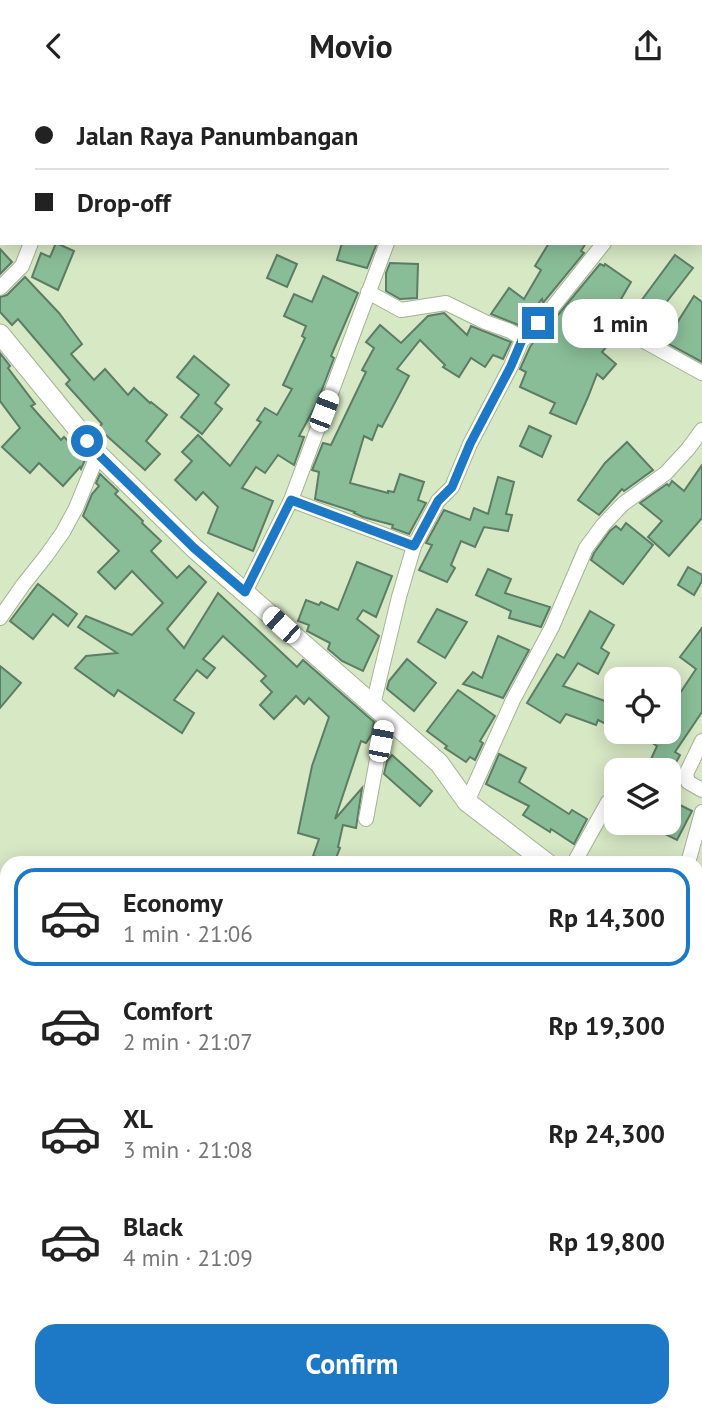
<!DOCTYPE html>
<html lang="en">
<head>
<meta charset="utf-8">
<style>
  :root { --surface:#fff; --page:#f2f2f2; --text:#222; --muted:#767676; --line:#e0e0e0; --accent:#1d78c5 }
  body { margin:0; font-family:"PT Sans",sans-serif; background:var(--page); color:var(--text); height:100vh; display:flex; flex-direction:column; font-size:26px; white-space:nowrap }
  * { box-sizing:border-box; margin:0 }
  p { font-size:23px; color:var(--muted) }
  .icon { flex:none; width:38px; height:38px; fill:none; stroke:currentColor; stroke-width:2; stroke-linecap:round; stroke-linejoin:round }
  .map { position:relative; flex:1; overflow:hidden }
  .sheet { position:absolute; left:0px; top:765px; width:704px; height:562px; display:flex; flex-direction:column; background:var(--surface); border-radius:21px 21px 0 0; box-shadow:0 4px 18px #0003 }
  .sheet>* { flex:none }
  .hud { position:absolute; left:0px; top:0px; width:704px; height:154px; box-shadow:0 4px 18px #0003; display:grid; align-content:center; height:154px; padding:0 35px; background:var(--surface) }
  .tools { position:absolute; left:604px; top:576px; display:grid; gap:14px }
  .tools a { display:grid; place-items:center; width:77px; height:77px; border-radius:14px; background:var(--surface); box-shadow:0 4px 18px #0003; font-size:35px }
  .end { position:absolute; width:32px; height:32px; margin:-16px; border:9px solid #1d78c5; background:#fff; box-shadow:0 0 0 4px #fff }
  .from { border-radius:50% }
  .bubble { position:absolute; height:49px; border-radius:21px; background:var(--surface); box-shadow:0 4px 18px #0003; font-size:23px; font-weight:800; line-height:49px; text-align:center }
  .car { position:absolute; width:21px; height:42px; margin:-21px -10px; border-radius:9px; box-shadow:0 0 5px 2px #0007; background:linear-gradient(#fff 24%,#345 0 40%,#fff 0 76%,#345 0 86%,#fff 0) }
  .hud b { display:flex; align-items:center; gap:24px; height:66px; font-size:26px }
  .hud b+b { border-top:2px solid var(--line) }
  .hud i { width:18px; height:18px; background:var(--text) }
  ul { padding:12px 0 0; list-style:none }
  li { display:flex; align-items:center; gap:21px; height:98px; margin:0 14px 10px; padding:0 21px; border:4px solid transparent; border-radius:21px }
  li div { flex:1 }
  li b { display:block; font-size:26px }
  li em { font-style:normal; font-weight:800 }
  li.active { border-color:var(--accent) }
  li>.icon { width:63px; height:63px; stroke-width:1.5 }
  .primary-button { display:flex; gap:14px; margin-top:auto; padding:14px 35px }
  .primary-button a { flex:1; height:80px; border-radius:21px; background:var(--accent); color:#fff; font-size:28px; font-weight:800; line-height:80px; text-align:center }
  header { display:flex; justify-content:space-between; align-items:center; height:91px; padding:0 35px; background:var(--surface); font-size:32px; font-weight:800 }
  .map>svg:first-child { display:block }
</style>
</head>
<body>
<header><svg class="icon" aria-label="back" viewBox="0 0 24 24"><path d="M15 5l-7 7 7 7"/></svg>Movio<svg class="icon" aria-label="share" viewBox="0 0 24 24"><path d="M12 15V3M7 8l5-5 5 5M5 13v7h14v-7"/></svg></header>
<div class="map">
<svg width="702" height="1326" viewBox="0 0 702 1326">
  <rect width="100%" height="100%" fill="#d7e8c5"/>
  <g fill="#89bd97" stroke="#5d7c65" stroke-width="2">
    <polygon points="56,152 74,160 58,199 32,186 41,162 50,166"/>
    <polygon points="342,152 377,152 367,177 337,169"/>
    <polygon points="549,152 586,152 581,160 584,162 543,212 542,208 521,235 491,223 509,197 524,208 541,179 535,175"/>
    <polygon points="0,158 12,171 0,183"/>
    <polygon points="277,164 297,173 287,196 267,187"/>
    <polygon points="675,164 693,177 644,240 638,243 624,233"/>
    <polygon points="390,172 418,173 417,207 400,208 386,200 386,182"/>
    <polygon points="600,173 604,175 605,173 631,191 610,227 623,236 602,261 616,273 603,288 597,283 588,306 576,333 550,322 555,312 520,296 526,281 520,278 530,256 535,249 542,251 554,237 552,231"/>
    <polygon points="323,185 358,202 331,265 334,267 316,314 299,345 304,346 294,374 278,364 265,382 256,376 242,397 273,410 253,460 208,442 218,416 203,401 196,409 175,389 192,370 182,361 198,344 230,375 261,331 257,329 265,317 277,324 292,298 283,294 305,247 302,245 306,235 284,225 294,203 312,211"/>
    <polygon points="25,186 59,222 82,253 71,263 94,289 105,278 128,304 134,297 150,312 151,311 167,324 146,350 160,363 145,379 98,337 102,333 66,293 70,289 18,228 12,234 0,221 0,206 7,204"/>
    <polygon points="694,205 702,211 702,271 665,251"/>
    <polygon points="444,222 467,244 471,235 511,251 503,268 493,264 485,276 471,267 459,286 443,276 445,274 420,249 397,278 409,285 382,336 378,334 372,349 364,345 350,392 388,402 388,400 394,401 400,383 424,391 418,409 426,412 409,443 392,437 393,434 363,426 354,422 355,421 315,408 319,381 312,379 323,352 331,354 366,281 362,279 374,257 366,251 380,234 401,252 428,225"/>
    <polygon points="0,262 10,275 8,277 35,313 31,315 61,349 64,346 86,367 81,378 80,376 63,395 39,372 30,382 2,356 20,337 0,310"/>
    <polygon points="194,265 229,294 215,312 222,318 202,343 181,326 199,304 177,286"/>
    <polygon points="529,335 551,345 542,366 520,355"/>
    <polygon points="627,351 653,379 624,400 622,398 599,424 578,409 605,372"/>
    <polygon points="702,374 702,427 669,465 648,446 662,430 640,412 667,393 669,395 672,390 684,400"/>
    <polygon points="100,383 118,400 115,403 143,430 142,432 161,450 151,460 177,487 189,475 206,491 167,538 184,557 218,502 297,576 303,569 374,631 372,643 366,652 361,650 335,728 362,697 356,737 343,734 338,756 340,757 334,772 313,765 319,748 298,742 312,675 329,626 309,607 304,613 296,605 274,628 260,614 272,601 261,590 266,585 223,545 203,568 215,577 207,587 197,579 174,609 194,622 182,642 118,599 114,605 75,577 86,565 117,562 78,536 86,525 132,544 163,512 132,480 115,498 98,481 119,460 83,425 92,403 99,395 96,392"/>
    <polygon points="498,386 514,391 506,423 512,424 508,440 484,436 475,456 461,450 451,474 455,477 447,491 419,479 432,454 426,452 444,419 470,429 474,417 488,423"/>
    <polygon points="626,432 653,454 623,493 591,469 594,462 610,440 616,435 621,439"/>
    <polygon points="357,471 392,485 376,526 363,519 357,528 379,545 363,580 342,570 328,558 330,552 307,540 309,534 298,530 306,509 319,514 321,511 338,519"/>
    <polygon points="688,476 702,484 702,490 694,504 678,494"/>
    <polygon points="488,478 511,488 505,502 550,516 541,536 509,527 511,520 476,504"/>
    <polygon points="38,493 77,523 68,535 53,523 33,548 10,530"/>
    <polygon points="437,518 467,531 445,567 418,551"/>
    <polygon points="590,520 614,534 601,557 609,562 598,583 578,572 563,595 616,614 616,623 610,635 598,629 596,634 566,623 560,632 527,612 557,563 564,567"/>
    <polygon points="702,537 702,621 675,661 680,664 672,679 651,668 657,655 646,648 651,640 668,640 668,615 674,607 676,608 696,578 680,566"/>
    <polygon points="498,545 529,559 503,607 463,593 473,581 482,587"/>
    <polygon points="407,568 436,592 414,620 387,598 389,590"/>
    <polygon points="0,575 21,592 0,617"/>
    <polygon points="458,599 495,625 480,650 483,652 475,669 470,666 466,671 445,657 447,655 427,640"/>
    <polygon points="499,663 526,677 519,691 569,723 572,719 587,728 574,753 551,738 550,741 523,724 529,715 486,693"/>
    <polygon points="392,664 432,700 420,715 384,683 387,670"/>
    <polygon points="668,708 692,720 677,749 643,732 668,732"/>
  </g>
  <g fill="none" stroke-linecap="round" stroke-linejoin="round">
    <defs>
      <g id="minor">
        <polyline points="298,0 298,2"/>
        <polyline points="366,0 366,2"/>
        <polyline points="54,2 54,0"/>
        <polyline points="524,2 524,0"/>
        <polyline points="698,2 699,0"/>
        <polyline points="0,197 22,175 31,152"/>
        <polyline points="368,201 401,219 446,212 485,231 510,240 524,248"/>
        <polyline points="644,250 702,282"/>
        <polyline points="291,409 414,455"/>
        <polyline points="245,501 291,409 387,152"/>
        <polyline points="0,527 23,494 46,465 63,441 76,417 98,363"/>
        <polyline points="373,614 399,506 414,455 438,410 452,396 470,353 511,275 522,249 552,217 604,152"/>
        <polyline points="702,650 686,683 688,691 702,699"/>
        <polyline points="467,711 513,609 552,536 586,457 603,434 623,413 666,382 688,358 702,339"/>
        <polyline points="366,728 385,625"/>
        <polyline points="574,772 608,711 611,709 616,711"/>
        <polyline points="688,772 702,721"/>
      </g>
      <g id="secondary">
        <polyline points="0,243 98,363 194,457 439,672 467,711 547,772"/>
        <polyline points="696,908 702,913"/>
      </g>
    </defs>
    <use href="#minor" stroke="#a3b392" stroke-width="16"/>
    <use href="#secondary" stroke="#a3b392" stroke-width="21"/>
    <use href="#minor" stroke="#fff" stroke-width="14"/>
    <use href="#secondary" stroke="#fff" stroke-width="19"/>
  </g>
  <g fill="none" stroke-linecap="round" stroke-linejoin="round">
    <polyline stroke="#1d78c5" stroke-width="9" points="87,350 98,363 194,457 245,501 291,409 414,455 438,410 452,396 470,353 511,275 522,249 538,232"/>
  </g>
</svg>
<div class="tools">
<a><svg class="icon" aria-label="locate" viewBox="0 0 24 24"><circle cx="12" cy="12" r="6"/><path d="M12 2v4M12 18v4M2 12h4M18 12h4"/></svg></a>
<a><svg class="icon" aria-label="layers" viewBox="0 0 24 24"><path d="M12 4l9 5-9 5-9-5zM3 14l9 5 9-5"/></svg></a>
</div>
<i class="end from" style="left:87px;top:350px"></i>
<i class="end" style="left:538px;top:232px"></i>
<div class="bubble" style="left:562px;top:208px;width:116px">1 min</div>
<i class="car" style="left:324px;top:320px;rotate:21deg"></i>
<i class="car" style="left:281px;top:534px;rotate:312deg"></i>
<i class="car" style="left:381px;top:650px;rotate:11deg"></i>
<div class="hud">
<b><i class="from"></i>Jalan Raya Panumbangan</b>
<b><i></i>Drop-off</b>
</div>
<section class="sheet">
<ul>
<li class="active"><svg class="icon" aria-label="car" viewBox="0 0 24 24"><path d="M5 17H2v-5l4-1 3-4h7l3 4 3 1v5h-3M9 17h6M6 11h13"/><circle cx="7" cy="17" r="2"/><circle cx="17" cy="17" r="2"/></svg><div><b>Economy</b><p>1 min · 21:06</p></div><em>Rp 14,300</em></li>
<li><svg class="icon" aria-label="car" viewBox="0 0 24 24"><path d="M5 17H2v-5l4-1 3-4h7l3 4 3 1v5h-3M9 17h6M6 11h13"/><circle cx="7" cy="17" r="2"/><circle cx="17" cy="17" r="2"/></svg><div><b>Comfort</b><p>2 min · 21:07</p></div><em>Rp 19,300</em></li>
<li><svg class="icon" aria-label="car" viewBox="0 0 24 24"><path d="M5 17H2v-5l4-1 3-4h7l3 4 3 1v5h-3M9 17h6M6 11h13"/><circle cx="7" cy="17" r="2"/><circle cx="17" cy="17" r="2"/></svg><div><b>XL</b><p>3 min · 21:08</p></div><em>Rp 24,300</em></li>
<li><svg class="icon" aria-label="car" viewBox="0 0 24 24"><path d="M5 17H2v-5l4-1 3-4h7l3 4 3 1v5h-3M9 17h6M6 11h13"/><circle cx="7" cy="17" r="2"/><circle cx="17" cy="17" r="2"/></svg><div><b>Black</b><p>4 min · 21:09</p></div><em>Rp 19,800</em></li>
</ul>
<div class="primary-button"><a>Confirm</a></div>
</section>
</div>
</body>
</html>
